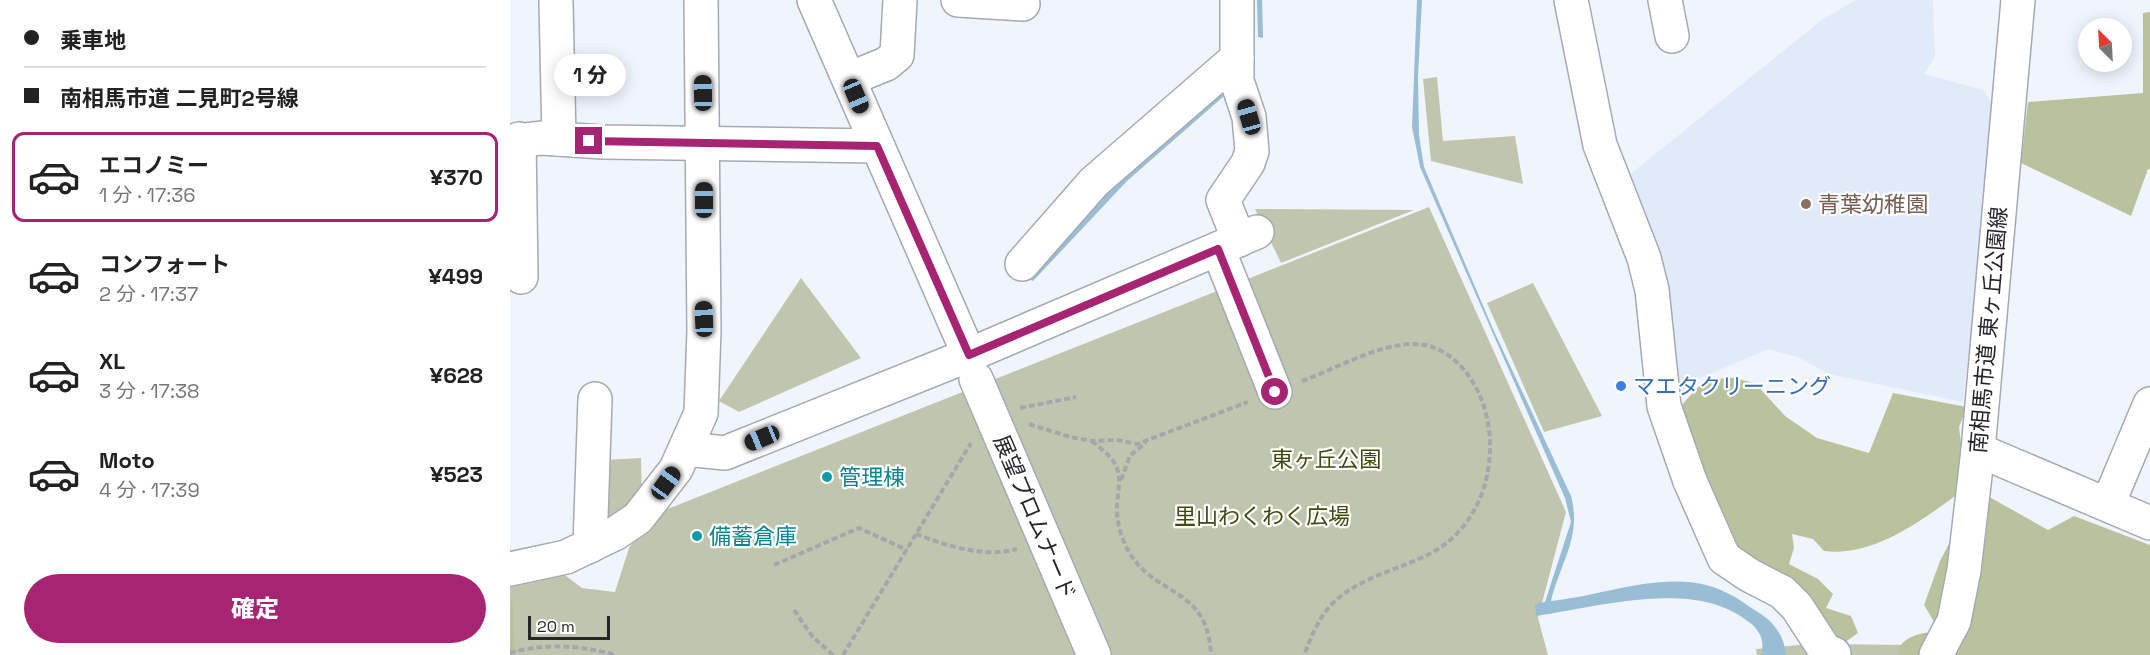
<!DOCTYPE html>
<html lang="ja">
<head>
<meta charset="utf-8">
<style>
  :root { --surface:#fff; --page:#f6f6f6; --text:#222; --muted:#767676; --line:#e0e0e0; --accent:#a62472 }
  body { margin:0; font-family:"Space Grotesk","Noto Sans JP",sans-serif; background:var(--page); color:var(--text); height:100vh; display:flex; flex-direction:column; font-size:22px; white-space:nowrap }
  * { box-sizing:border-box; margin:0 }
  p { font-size:20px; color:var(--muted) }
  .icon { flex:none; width:33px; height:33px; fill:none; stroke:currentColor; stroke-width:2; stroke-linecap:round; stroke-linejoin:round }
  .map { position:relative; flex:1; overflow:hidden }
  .details { display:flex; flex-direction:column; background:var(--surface); width:510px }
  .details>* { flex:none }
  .hud { display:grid; align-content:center; height:132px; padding:0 24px; background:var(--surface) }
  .needle { width:39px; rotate:336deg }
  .controls { position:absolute; left:1568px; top:18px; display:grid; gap:12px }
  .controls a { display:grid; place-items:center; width:54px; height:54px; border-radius:50%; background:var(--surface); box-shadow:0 3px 15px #0003; font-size:30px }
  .scale { position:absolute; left:18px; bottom:15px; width:82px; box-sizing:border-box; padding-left:6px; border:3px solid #242629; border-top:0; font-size:16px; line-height:21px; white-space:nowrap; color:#242629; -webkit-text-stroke:4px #fff; paint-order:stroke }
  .end { position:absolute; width:27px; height:27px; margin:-14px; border:8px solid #a62472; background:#fff; box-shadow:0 0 0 3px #fff }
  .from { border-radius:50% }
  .bubble { position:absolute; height:42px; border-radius:21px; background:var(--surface); box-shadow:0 3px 15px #0003; font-size:20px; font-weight:800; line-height:42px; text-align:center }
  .car { position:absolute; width:18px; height:36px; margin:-18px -9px; border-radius:8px; box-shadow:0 0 4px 2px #0007; background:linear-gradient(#222 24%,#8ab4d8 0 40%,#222 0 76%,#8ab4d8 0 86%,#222 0) }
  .hud b { display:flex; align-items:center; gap:21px; height:57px; font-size:22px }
  .hud b+b { border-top:2px solid var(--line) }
  .hud i { width:15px; height:15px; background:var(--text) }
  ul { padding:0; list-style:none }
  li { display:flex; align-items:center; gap:18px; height:90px; margin:0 12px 9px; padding:0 12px; border:3px solid transparent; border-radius:12px }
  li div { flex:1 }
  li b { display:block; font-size:22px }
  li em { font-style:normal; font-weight:800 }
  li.selected { border-color:var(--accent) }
  li>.icon { width:54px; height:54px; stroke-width:1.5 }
  .action { display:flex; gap:12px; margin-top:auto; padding:12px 24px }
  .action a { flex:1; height:69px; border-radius:36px; background:var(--accent); color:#fff; font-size:24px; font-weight:800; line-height:69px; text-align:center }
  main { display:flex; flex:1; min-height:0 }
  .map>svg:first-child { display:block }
</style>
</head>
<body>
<main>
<section class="details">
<div class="hud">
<b><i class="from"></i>乗車地</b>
<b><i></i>南相馬市道 二見町2号線</b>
</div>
<ul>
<li class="selected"><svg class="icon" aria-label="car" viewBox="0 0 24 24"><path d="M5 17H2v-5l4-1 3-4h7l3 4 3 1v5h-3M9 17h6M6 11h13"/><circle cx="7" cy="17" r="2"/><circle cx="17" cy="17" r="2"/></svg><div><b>エコノミー</b><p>1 分 · 17:36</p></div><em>¥370</em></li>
<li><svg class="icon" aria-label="car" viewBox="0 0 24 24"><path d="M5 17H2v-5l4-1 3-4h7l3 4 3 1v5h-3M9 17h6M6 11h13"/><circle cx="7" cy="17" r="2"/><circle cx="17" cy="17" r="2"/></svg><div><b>コンフォート</b><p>2 分 · 17:37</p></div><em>¥499</em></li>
<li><svg class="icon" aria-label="car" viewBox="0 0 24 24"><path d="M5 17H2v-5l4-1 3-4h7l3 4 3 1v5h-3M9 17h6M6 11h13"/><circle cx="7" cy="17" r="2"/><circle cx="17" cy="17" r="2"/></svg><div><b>XL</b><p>3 分 · 17:38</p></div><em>¥628</em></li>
<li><svg class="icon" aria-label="car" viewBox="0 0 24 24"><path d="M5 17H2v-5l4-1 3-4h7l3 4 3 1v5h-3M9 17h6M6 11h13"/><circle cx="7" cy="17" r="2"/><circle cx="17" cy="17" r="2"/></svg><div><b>Moto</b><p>4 分 · 17:39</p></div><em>¥523</em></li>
</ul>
<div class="action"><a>確定</a></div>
</section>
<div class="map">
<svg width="1640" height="655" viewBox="0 0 1640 655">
  <rect width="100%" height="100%" fill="#f0f5fd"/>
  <polygon fill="#e1eaf8" points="1346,0 1423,0 1425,57 1414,74 1473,90 1485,108 1453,402 1319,374 1290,358 1258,349 1184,381 1164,408 1108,184 1313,19"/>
  <g fill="#c0c6ae">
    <polygon points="927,77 933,141 1005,136 1013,184 921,161 913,79"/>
    <polygon points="919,207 1056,512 1028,618 1038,655 0,655 0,577 48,570 72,588 105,592 119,548 140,516"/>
    <polygon points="745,209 904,210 771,263"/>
    <polygon points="291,278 351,358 229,412 209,401"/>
    <polygon points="1023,283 1092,416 1034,432 977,303"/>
    <polygon points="131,458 132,498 91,530 94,460"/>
    <polygon points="1299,644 1407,645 1490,655 1247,655 1246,649"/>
  </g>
  <g fill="#b9c29d">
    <polygon points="1640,12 1640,169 1638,169 1621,216 1511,163 1518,102 1633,93 1633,13"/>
    <path d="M1218,377L1245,383L1275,416L1307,438L1359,453L1383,393L1457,407L1449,427L1452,452V491C1412,520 1365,557 1314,551L1303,539L1282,534L1284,548L1279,564L1308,579L1323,594L1316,608L1341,616L1348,633L1331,645L1224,549L1165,412L1192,383Z"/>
    <path d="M1467,490L1538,530L1564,516L1640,545V655H1388C1390,634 1413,634 1429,630L1414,605L1430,561Z"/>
    <polygon points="0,601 3,602 4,655 0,655"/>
  </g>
  <g fill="#99bdd5">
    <polygon points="747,0 752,0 753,38 748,37"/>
    <path d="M907,0H912L908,76L909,135L914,167L983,329L1061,496C1072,537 1050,563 1041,601C1095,596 1162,566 1215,592C1225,596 1234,603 1243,609C1262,620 1274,633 1276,655H1252C1252,651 1253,645 1252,641C1251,633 1243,624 1236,620C1183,579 1088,607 1026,616L1025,604L1035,602L1061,522L1055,498L910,167L902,127Z"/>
    <polygon points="710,89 714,96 617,181 523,281 517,278 608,178"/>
  </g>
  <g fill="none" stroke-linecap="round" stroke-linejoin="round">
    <defs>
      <g id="minor">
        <polyline points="304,0 459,355"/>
        <polyline points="448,0 513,4"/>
        <polyline points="727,0 727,81 739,117 742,151 738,163 713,200 729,240"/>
        <polyline points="1061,0 1090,145 1134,258 1142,290 1154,406 1180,481 1214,558 1239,575 1272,592 1287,607 1315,650 1324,654"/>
        <polyline points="1155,0 1162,36"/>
        <polyline points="46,3 49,139"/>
        <polyline points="339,79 376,64 387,55 390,0"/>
        <polyline points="9,139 11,277"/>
        <polyline points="0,142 31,138 93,142 367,146"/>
        <polyline points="708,249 765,392"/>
        <polyline points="512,264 584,182 727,58"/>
        <polyline points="466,379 584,655"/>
        <polyline points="176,449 215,453 459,355 747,232"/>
        <polyline points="1468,450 1640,523"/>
        <polyline points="1598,504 1640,404"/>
        <polyline points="80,546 85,399"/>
        <polyline points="0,569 56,557 106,533 128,518 166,469 191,413 194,331 191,0"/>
        <polyline points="1426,655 1444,621 1454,570 1468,450 1508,0"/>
      </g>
    </defs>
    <use href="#minor" stroke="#a5aab1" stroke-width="36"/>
    <g stroke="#a3a7ad" stroke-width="4" stroke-dasharray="6 3" stroke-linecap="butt">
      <path d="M792,381C829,368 887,332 925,348C951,358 970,388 976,414C989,465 971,525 923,552C890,570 850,576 822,604C809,617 801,637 794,655"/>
      <polyline points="510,408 566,397"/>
      <polyline points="519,424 560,437 581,441 607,440 627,444 738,402"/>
      <path d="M582,441C590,448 600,455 605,464C612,478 608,490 607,504C606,521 611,538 619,552C646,598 698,586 701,655"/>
      <polyline points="611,480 620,456 636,442"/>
      <path d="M406,534C437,546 474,558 507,549"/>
      <polyline points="264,565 349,528 397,550"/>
      <polyline points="284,610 302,636 323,655"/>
      <path d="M0,653C33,643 71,645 105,655"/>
      <polyline points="333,655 461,443"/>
    </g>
    <use href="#minor" stroke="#fff" stroke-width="33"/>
  </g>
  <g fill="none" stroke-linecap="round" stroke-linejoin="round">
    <polyline stroke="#a62472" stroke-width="8" points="79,141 367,146 459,355 708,249 765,392"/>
  </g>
  <circle fill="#8d6e63" stroke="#fff" stroke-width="2" cx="1296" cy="204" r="6"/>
  <circle fill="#3f7fe0" stroke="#fff" stroke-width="2" cx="1111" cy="386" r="6"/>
  <g fill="#0f9aa8" stroke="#fff" stroke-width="2">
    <circle cx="317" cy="477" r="6"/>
    <circle cx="187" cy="536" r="6"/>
  </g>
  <g text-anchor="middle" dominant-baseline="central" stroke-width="4.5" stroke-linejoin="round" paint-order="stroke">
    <g font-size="22" fill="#785e54" stroke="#fff" text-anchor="start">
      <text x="1308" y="204">青葉幼稚園</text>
    </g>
    <g font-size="22" fill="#242629" stroke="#fff">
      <text transform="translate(1478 330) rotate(-85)">南相馬市道 東ヶ丘公園線</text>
      <text transform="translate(525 517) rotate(67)">展望プロムナード</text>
    </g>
    <g font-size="22" fill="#366cbe" stroke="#fff" text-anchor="start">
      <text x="1123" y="386">マエタクリーニング</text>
    </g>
    <g font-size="22" fill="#404a0f" stroke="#fff">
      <text x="816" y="459">東ヶ丘公園</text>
      <text x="752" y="516">里山わくわく広場</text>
    </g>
    <g font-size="22" fill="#0d838f" stroke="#fff" text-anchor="start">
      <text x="329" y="477">管理棟</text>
      <text x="199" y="536">備蓄倉庫</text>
    </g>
  </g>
</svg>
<div class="controls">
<a><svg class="needle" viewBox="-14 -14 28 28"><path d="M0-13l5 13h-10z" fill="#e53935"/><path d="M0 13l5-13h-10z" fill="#767676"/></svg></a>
</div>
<div class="scale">20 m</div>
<i class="end from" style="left:765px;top:392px"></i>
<i class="end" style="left:79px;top:141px"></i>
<div class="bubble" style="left:44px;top:54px;width:72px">1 分</div>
<i class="car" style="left:193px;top:93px;rotate:359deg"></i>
<i class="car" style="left:346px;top:96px;rotate:157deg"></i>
<i class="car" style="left:739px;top:117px;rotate:344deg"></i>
<i class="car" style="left:194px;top:200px;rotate:0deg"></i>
<i class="car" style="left:194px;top:319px;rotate:358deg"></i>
<i class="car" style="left:252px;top:438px;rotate:248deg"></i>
<i class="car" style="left:156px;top:483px;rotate:36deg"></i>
</div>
</main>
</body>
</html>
